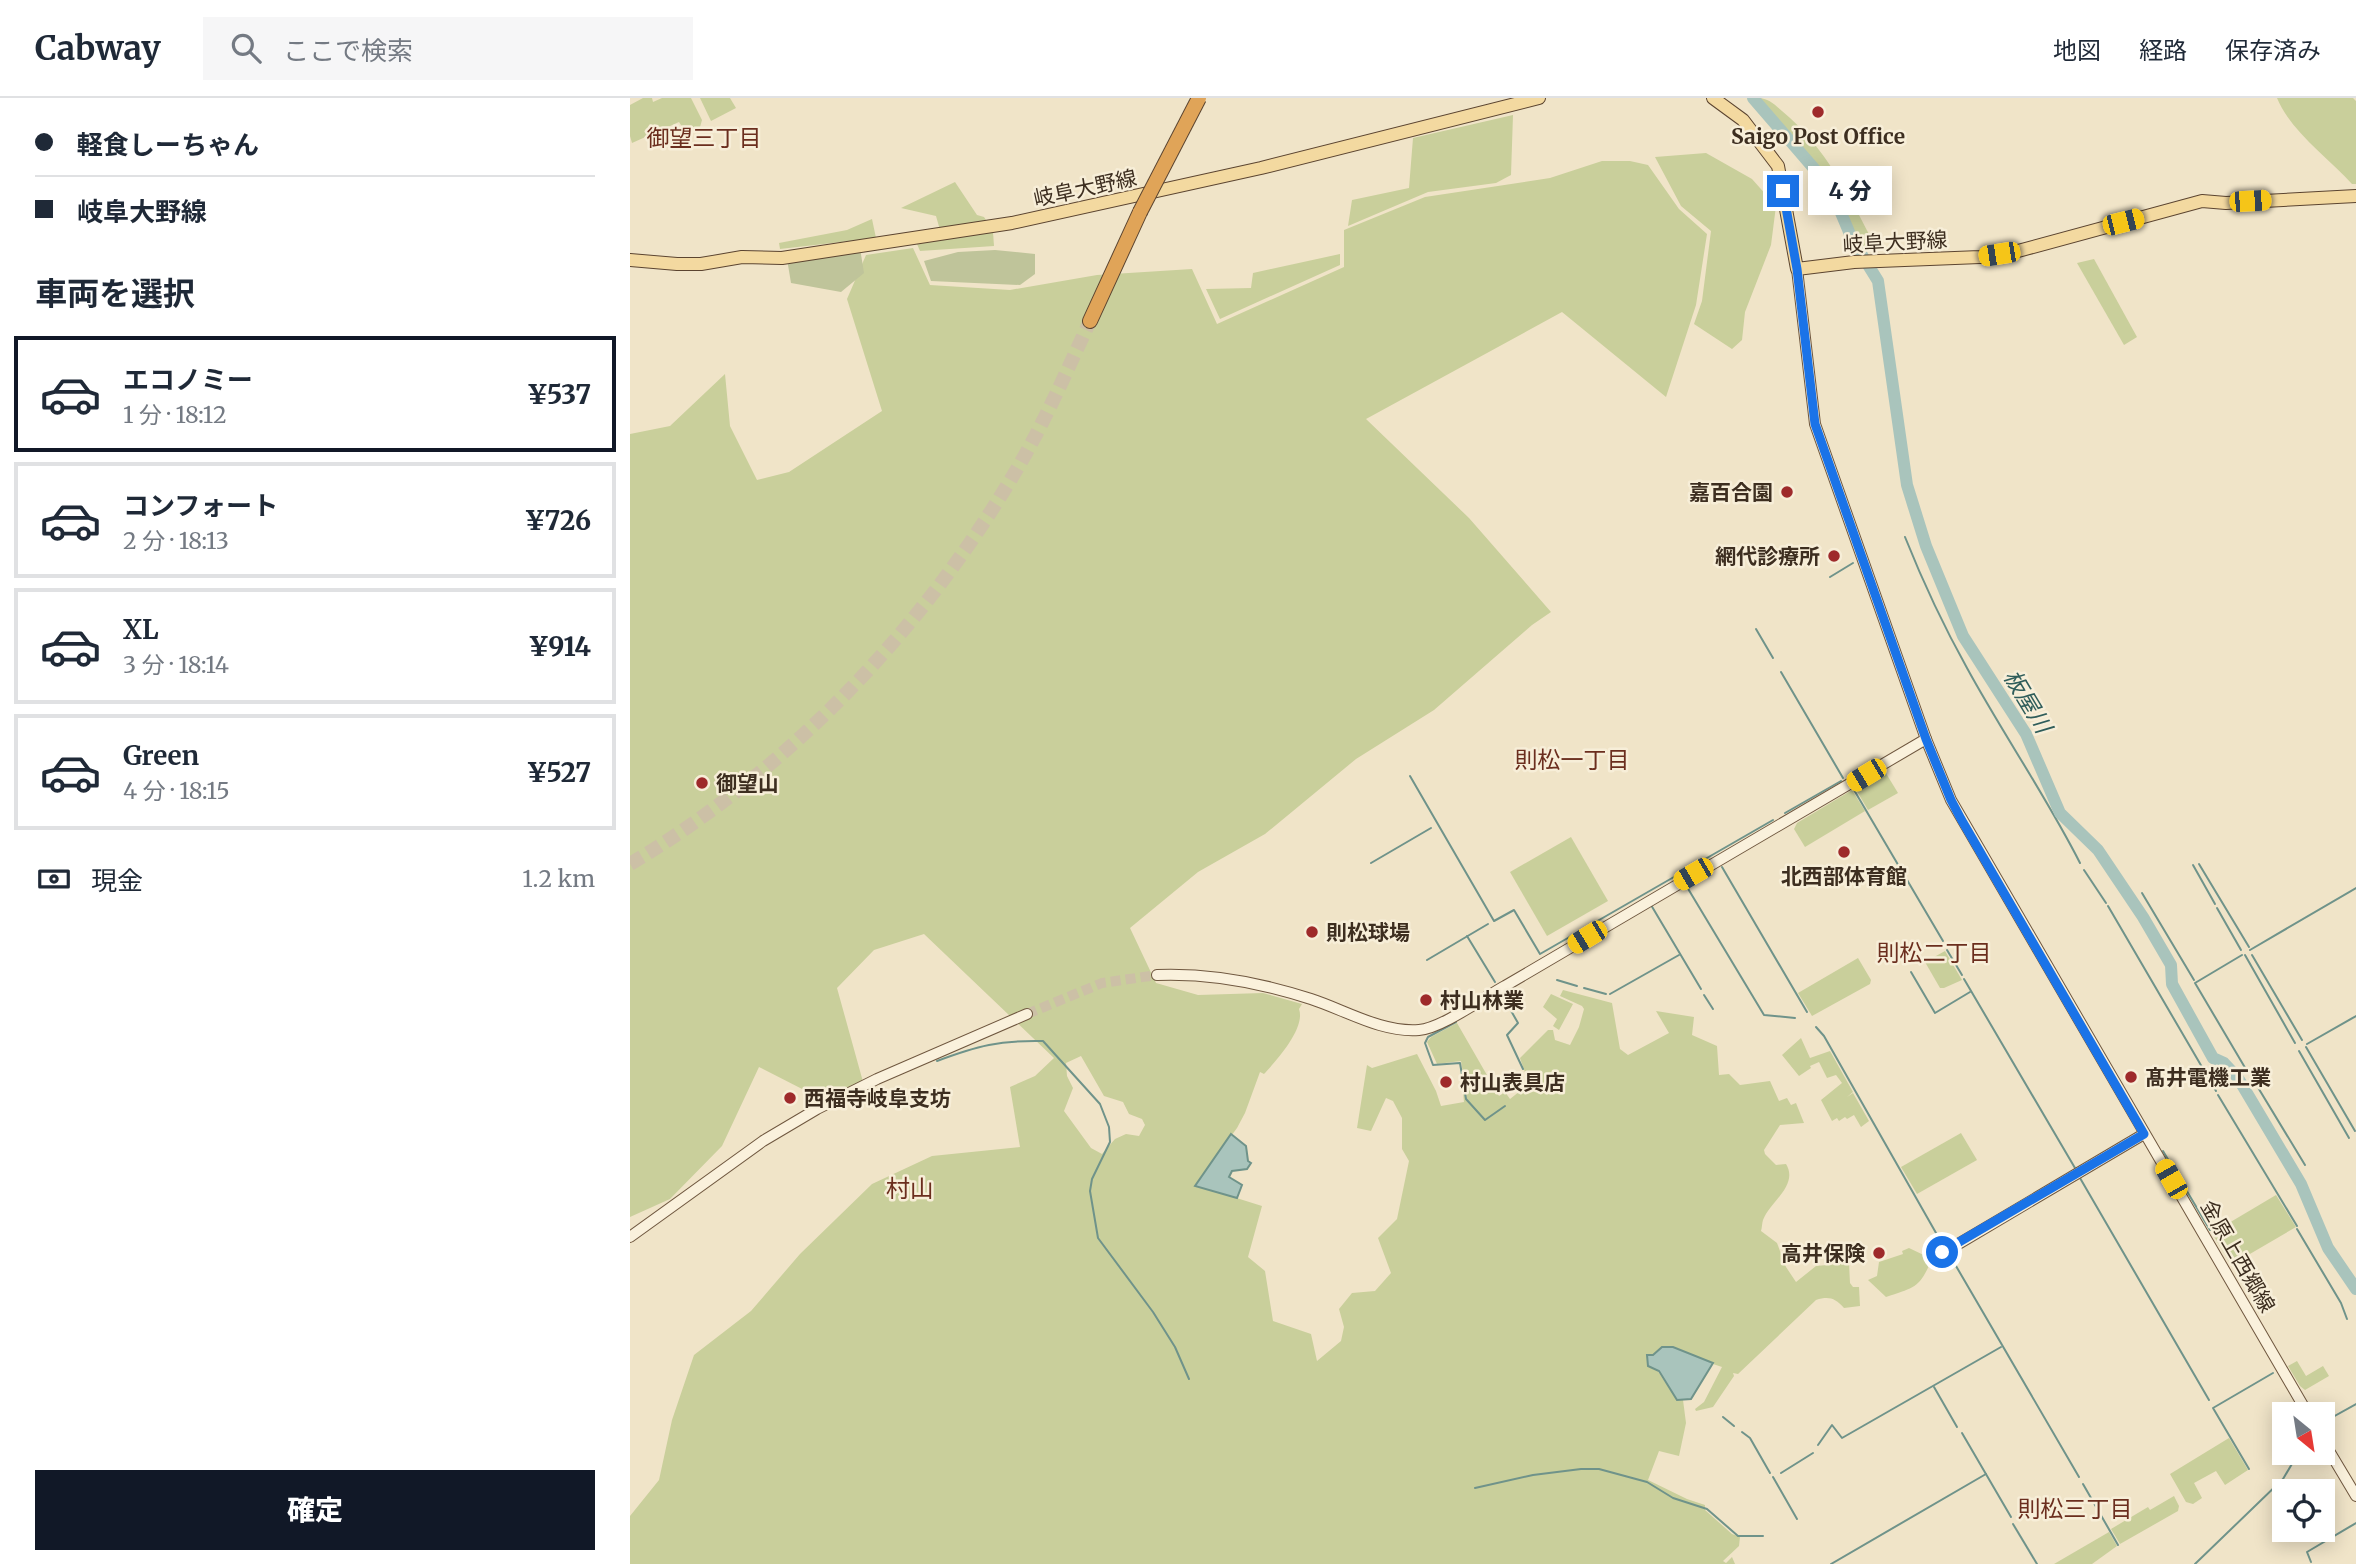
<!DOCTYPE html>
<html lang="ja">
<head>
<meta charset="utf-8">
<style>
  :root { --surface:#fff; --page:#f6f6f7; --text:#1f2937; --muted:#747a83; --line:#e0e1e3; --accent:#111827 }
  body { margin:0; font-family:Merriweather,"Noto Sans JP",serif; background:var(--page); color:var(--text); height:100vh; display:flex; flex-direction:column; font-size:26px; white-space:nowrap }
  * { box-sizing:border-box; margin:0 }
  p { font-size:23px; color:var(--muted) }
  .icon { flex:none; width:38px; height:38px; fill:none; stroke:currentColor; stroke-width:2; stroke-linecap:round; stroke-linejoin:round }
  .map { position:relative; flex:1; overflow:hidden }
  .side { display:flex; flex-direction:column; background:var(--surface); width:630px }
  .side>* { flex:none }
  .hud { display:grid; align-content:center; height:154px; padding:0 35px; background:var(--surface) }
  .needle { width:46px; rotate:150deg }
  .controls { position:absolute; left:1642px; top:1304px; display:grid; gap:14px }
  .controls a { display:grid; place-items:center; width:63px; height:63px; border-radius:0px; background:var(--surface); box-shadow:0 4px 18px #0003; font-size:35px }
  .end { position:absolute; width:32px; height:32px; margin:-16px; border:9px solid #1a73e8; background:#fff; box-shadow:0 0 0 4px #fff }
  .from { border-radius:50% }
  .bubble { position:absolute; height:49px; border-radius:0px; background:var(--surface); box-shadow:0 4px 18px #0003; font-size:23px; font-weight:800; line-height:49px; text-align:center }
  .car { position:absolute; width:21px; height:42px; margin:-21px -10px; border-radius:9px; box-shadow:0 0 5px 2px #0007; background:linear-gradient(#f5c518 24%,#345 0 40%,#f5c518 0 76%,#345 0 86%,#f5c518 0) }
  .hud b { display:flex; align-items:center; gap:24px; height:66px; font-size:26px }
  .hud b+b { border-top:2px solid var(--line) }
  .hud i { width:18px; height:18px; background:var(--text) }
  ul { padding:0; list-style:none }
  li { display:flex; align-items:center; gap:21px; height:116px; margin:0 14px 10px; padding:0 21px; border:4px solid var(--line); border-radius:0px }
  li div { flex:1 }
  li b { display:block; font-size:26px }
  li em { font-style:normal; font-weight:800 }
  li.on { border-color:var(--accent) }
  li>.icon { width:63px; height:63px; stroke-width:1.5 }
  h2 { padding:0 35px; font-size:32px; line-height:84px }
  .pay { display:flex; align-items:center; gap:18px; height:77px; padding:0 35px; font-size:26px }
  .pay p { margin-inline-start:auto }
  .button { display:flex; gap:14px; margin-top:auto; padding:14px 35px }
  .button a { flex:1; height:80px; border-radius:0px; background:var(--accent); color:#fff; font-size:28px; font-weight:800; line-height:80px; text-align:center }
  header { display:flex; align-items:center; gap:42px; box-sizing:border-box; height:98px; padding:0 35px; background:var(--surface); border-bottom:2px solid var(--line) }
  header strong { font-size:33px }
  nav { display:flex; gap:38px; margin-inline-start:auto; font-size:24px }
  .search { width:490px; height:63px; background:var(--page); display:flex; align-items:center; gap:18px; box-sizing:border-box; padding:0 24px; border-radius:0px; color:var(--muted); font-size:26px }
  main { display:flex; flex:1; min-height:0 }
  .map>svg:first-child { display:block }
</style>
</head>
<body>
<header>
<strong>Cabway</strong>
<div class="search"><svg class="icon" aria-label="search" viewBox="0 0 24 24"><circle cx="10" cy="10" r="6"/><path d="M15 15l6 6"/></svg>ここで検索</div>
<nav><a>地図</a><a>経路</a><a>保存済み</a></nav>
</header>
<main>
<section class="side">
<div class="hud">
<b><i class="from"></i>軽食しーちゃん</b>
<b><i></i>岐阜大野線</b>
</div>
<h2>車両を選択</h2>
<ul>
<li class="on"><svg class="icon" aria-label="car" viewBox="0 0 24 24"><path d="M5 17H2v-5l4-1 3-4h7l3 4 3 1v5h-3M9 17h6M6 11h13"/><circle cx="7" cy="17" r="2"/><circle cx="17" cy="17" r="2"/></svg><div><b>エコノミー</b><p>1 分 · 18:12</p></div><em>¥537</em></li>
<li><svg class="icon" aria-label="car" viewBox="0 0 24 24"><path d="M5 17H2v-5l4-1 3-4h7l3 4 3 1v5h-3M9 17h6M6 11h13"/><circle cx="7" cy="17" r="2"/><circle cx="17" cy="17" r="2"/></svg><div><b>コンフォート</b><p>2 分 · 18:13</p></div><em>¥726</em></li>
<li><svg class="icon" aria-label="car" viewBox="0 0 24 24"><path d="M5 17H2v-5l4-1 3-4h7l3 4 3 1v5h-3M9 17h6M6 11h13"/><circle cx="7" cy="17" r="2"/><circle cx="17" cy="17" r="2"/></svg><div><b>XL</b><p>3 分 · 18:14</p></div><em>¥914</em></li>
<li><svg class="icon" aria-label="car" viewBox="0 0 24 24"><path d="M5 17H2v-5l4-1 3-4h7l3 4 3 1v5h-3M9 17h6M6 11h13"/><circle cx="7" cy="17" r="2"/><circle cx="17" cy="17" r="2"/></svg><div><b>Green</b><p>4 分 · 18:15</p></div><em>¥527</em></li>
</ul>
<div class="pay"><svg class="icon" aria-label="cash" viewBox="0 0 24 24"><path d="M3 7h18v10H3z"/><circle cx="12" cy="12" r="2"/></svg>現金<p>1.2 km</p></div>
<div class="button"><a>確定</a></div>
</section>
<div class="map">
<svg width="1726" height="1466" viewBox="0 0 1726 1466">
  <rect width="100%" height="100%" fill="#f0e4c8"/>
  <g fill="#c9cf9b" fill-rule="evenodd">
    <polygon points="13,0 22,0 23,4 32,0 61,0 72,22 70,29 57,36 49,24 2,45 0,38 0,7"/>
    <polygon points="70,0 100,0 106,10 81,23"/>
    <path d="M1128,0C1138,0 1144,6 1152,13C1196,49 1221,101 1247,152L1230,151C1216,114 1199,80 1173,50C1159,33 1142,17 1128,0Z"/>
    <path d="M1647,0H1723L1726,3V86H1722C1698,59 1661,34 1647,0Z"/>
    <polygon points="883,17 881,77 866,85 798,94 718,128 722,102 779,90 783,40"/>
    <polygon points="1076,55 1122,81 1146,108 1141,147 1115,214 1112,242 1102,251 1064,226 1072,203 1081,133 1051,108 1025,59"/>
    <path d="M972,63H1000L1018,67L1049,111L1077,136L1066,207L1036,299L932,214L736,321L839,420L921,514L902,527L804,612L726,661L635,736L568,774L500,830L526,885L568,897L633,895L672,906L669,911C676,930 646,963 634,976L630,974L615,1015L607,1030L565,1087L632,1108L618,1159L635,1173L643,1223L681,1236L687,1263L711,1243L714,1229L709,1211L722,1195L745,1193L761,1175L748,1140L767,1121L779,1063L772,1051V1020L763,1003L756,1000L741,1033L727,1030L737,967L742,970L787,956L806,993L811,1008L834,1004L833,994H836L831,963L807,966L797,944L801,939L827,925L869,998L875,994L880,1001L899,986L890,960L918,932H923L925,942L940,947L949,929L954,911L952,908L930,898L933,892L982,905L990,951L998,957L1039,935L1026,913L1064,919L1062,937L1087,948L1089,977L1099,976L1110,987L1140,983L1149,1003L1157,1000L1161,1007L1166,1005L1174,1025L1150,1027L1134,1052L1135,1056L1146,1067L1156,1066C1169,1087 1140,1104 1133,1122C1132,1125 1132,1130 1131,1133L1147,1145L1156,1169L1166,1184L1186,1168L1219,1165L1220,1185L1223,1189H1229L1230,1208L1214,1210C1205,1200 1199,1198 1186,1202L1108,1276L1103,1275L1104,1278L1083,1309L1066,1313L1065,1311L1074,1304L1092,1269L1032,1249L1023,1257H1017L1047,1302H1053L1056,1325L1049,1358L1029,1353L1018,1382L1057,1401L1075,1407V1412L1102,1436L1110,1439L1109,1448L1093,1463L1096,1465L1102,1459L1105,1466H0V1418L29,1382L42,1322L64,1257L121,1213L170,1156L242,1086L302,1058L390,1049L380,989L405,978L424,960L294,836L244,852L207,890L235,991L215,1008L178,994L129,969L92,1048L40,1101L0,1119V336L40,328L95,276L100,328L127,382L159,374L252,313L217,201L236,157L283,150L300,187L380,192L467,177L562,171L587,226L714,169V132L795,99L920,80ZM451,958L474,998L493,1004L499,1016L512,1021L515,1027L509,1038L496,1036L485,1041L472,1056L461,1050L434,1013L443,990L437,978L436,965Z"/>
    <polygon points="325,84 347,117 354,119 358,125 310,132 306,118 271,110"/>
    <polygon points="242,121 246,140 150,151 149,145 217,132"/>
    <polygon points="363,134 364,148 290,153 287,146"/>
    <polygon points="710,156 710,167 590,221 576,191 621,190 623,175"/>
    <polygon points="1464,161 1507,239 1494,247 1447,165"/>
    <polygon points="1254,672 1268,695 1238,712 1225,690"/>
    <polygon points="1222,692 1235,713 1175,749 1164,731 1167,725"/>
    <polygon points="941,739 978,803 917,838 880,774"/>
    <polygon points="1315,853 1332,882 1314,890 1310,890 1295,864"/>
    <polygon points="1228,860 1241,882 1240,886 1182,918 1168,895"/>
    <polygon points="921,896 943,906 929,932 923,928 927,921 913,909"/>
    <polygon points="1171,940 1180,960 1200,953 1223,994 1217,999 1223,995 1239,1023 1231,1029 1224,1017 1217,1021 1215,1019 1209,1023 1207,1020 1202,1023 1191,1002 1212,985 1206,977 1197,980 1189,964 1180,968 1181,970 1169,978 1152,957"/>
    <polygon points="1331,1035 1347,1062 1287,1096 1271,1069"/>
    <polygon points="1646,1097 1666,1129 1601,1167 1582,1135"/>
    <path d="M1279,1150L1302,1161C1289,1191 1285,1189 1256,1199L1238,1182L1247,1178L1249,1164L1273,1156L1272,1153Z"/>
    <polygon points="1667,1263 1676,1278 1693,1268 1699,1278 1675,1292 1670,1288 1658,1268"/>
    <polygon points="1599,1340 1618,1372 1595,1387 1586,1373 1564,1385 1572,1400 1563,1406 1556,1404 1540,1376"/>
    <polygon points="1544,1398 1549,1408 1548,1413 1490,1446 1481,1431 1518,1409 1520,1412"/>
    <polygon points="1479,1434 1487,1448 1462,1466 1424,1466"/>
  </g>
  <g fill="#bfc49a">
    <polygon points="230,150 234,175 211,194 161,185 157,161"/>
    <polygon points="365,152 405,156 405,176 390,187 301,183 294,163 328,154"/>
  </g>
  <g fill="#a9c4bc" stroke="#6f938a" stroke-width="2">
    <polygon points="601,1036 616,1048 618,1063 621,1065 617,1071 602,1073 599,1079 612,1087 607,1100 565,1088"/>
    <polygon points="1032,1249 1043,1249 1083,1265 1061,1301 1047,1302 1029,1273 1018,1268 1017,1257 1023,1257"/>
  </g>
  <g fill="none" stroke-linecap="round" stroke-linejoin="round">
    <g stroke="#6f938a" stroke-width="2">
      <path d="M1275,439C1293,484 1313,527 1337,570C1373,636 1416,698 1450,765"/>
      <polyline points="1200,479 1223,465"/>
      <polyline points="1126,531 1143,560"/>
      <polyline points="1151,574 1213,680"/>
      <polyline points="780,678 864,823 884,812 910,856 1143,722"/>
      <polyline points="1224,692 1313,843"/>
      <polyline points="1155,715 1211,683"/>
      <polyline points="741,765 801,730"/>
      <polyline points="1569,766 1619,849"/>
      <polyline points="1563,767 1585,806"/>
      <polyline points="1092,769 1177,914"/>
      <polyline points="1454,772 1476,805"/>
      <polyline points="1057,789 1134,917 1165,920"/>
      <polyline points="1512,795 1564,882"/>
      <polyline points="1021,807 1071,891"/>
      <polyline points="1478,808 1586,993"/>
      <polyline points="1587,810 1611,852"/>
      <polyline points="837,838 865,884"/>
      <polyline points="1317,852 1332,877"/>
      <polyline points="1620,852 1726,790"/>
      <polyline points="1612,857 1565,885 1617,973"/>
      <polyline points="1615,857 1665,945"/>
      <polyline points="1622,857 1672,942"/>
      <polyline points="797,862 858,826"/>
      <polyline points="1281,874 1305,915 1340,894"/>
      <polyline points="1334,881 1445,1070"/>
      <polyline points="927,882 947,888"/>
      <polyline points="954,890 976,896"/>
      <polyline points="980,896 1049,857"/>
      <polyline points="872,897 888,925 877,937 893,971"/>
      <polyline points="1074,897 1083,911"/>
      <polyline points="826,924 798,939 795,945 803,967 830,965 836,1001 855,1022 875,1008"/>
      <polyline points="1186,929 1194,938 1314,1149"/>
      <polyline points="1677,946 1726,918"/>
      <polyline points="1676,949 1725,1033"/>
      <polyline points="1669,953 1719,1040"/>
      <path d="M307,963C347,948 370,942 413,943L470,1006L479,1029L480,1044L462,1081L460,1093L468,1140L523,1214L545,1249L559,1281"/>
      <polyline points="1621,978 1675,1067"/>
      <polyline points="1588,997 1667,1128"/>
      <polyline points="1533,1053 1580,1132"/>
      <polyline points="1450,1080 1579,1302"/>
      <polyline points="1667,1131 1711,1205 1717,1221"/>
      <polyline points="1319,1156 1449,1379"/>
      <polyline points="1304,1289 1327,1329"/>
      <polyline points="1093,1319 1104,1328"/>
      <polyline points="1692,1325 1726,1306"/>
      <polyline points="1112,1334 1120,1340 1140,1375"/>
      <polyline points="1332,1335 1381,1419"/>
      <polyline points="1188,1347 1202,1327 1212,1340 1371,1249"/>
      <polyline points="1619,1371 1583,1310 1643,1275"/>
      <polyline points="1151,1375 1183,1355"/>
      <polyline points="1143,1379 1167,1421"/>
      <polyline points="1453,1386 1488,1447"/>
      <polyline points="845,1390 903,1377 951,1371 969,1371 1017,1384 1043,1400 1077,1411 1108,1438 1133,1438"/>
      <polyline points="1383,1426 1407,1466"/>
      <polyline points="1681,1464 1677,1454 1726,1425"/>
      <polyline points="1201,1466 1356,1376"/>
      <polyline points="1565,1466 1653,1381 1669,1354"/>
    </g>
    <polyline stroke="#a9c4bc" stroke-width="12" points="1123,0 1187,74 1206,103 1222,141 1248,183 1277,387 1296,448 1333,538 1396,636 1430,715 1468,752 1513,819 1541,867 1542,886 1583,960 1594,965 1608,980 1671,1086 1698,1150 1726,1191"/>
    <polyline stroke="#ccc0a6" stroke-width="10" stroke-dasharray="10 5" stroke-linecap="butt" points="397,916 472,885 527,877"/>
    <path stroke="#ccc0a6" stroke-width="14" stroke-dasharray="14 7" stroke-linecap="butt" d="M0,766C165,668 301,523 395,357C419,314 439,268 460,223"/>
    <defs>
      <g id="secondary">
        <polyline points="1167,171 1185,326 1296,641 1321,702 1678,1316"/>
        <path d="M527,877C578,875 632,885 681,901C715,912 752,935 789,932C812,930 853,900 875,888L1296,641"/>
        <polyline points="0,1139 133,1043 187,1011 247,981 397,916"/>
        <polyline points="1313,1155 1514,1036"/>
        <polyline points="1692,1341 1726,1398"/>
      </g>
      <g id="primary">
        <polyline points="1083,0 1113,22 1148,68 1167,171 1224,164 1350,159 1388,153 1572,103 1596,105 1726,98"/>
        <polyline points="0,162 47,166 71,166 112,159 152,160 382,125 631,70 909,0"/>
      </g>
      <polyline id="highway" points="460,223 510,114"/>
    </defs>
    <use href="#secondary" stroke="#6f573f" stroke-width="12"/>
    <use href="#primary" stroke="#5b4430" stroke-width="14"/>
    <use href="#highway" stroke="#5b4430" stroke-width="16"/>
    <use href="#secondary" stroke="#faf1dc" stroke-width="10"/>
    <use href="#primary" stroke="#f3d9a0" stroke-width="12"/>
    <use href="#highway" stroke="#e0a458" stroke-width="14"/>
    <defs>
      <polyline id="highway-bridge" points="510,114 569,0"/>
    </defs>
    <use href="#highway-bridge" stroke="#5b4430" stroke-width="16" stroke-linecap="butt"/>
    <use href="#highway-bridge" stroke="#e0a458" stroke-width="14"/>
  </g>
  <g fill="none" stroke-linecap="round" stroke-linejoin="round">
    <polyline stroke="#1a73e8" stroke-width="9" points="1153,93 1167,171 1185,326 1296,641 1321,702 1331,721 1514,1036 1312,1154"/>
  </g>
  <g fill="#9e2a2b" stroke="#f7eed8" stroke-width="2.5">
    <circle cx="1188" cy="14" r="7"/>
    <circle cx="1157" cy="394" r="7"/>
    <circle cx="1204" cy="458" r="7"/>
    <circle cx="72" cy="685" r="7"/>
    <circle cx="1214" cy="754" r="7"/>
    <circle cx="682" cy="834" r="7"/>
    <circle cx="796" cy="902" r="7"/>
    <circle cx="1501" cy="979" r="7"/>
    <circle cx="816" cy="984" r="7"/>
    <circle cx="160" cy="1000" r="7"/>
    <circle cx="1249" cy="1155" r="7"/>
  </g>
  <g text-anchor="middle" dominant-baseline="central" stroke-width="5" stroke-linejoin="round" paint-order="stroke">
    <g font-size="21" font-weight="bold" fill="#3d2e20" stroke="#f7eed8" text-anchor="start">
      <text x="1188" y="38" text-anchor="middle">Saigo Post Office</text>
      <text x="1143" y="394" text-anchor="end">嘉百合園</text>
      <text x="1190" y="458" text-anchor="end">網代診療所</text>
      <text x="86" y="685">御望山</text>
      <text x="1214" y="778" text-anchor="middle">北西部体育館</text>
      <text x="696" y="834">則松球場</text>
      <text x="810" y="902">村山林業</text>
      <text x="1515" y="979">髙井電機工業</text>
      <text x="830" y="984">村山表具店</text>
      <text x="174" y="1000">西福寺岐阜支坊</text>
      <text x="1235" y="1155" text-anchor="end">高井保険</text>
    </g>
    <g font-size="21" fill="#3d2e20" stroke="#f7eed8">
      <text transform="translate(455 90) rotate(-12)">岐阜大野線</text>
      <text transform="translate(1265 144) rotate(-3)">岐阜大野線</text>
      <text transform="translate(1608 1158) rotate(60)">金原上西郷線</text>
    </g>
    <g font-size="23" fill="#6b2e1e" stroke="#f7eed8">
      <text x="74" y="39">御望三丁目</text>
      <text x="942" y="661">則松一丁目</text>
      <text x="1304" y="854">則松二丁目</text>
      <text x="1445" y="1410">則松三丁目</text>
    </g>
    <g font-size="23" font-style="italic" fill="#2f5d5a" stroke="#f7eed8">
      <text transform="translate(1398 603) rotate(59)">板屋川</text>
    </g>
    <g font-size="24" fill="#6b2e1e" stroke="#f7eed8">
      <text x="280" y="1090">村山</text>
    </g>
  </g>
</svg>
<div class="controls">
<a><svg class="needle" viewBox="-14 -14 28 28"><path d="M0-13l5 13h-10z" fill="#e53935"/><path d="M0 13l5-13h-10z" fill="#747a83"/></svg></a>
<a><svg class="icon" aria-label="locate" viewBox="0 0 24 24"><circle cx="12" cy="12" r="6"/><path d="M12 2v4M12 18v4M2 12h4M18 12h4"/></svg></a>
</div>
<i class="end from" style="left:1312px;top:1154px"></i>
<i class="end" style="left:1153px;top:93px"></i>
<div class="bubble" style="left:1178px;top:68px;width:84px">4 分</div>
<i class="car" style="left:1620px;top:103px;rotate:87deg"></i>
<i class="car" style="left:1493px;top:124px;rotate:76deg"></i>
<i class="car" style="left:1369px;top:156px;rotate:261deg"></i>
<i class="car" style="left:1236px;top:677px;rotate:239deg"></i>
<i class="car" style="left:1063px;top:776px;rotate:240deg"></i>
<i class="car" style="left:957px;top:839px;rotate:239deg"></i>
<i class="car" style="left:1541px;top:1081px;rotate:330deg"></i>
</div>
</main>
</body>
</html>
